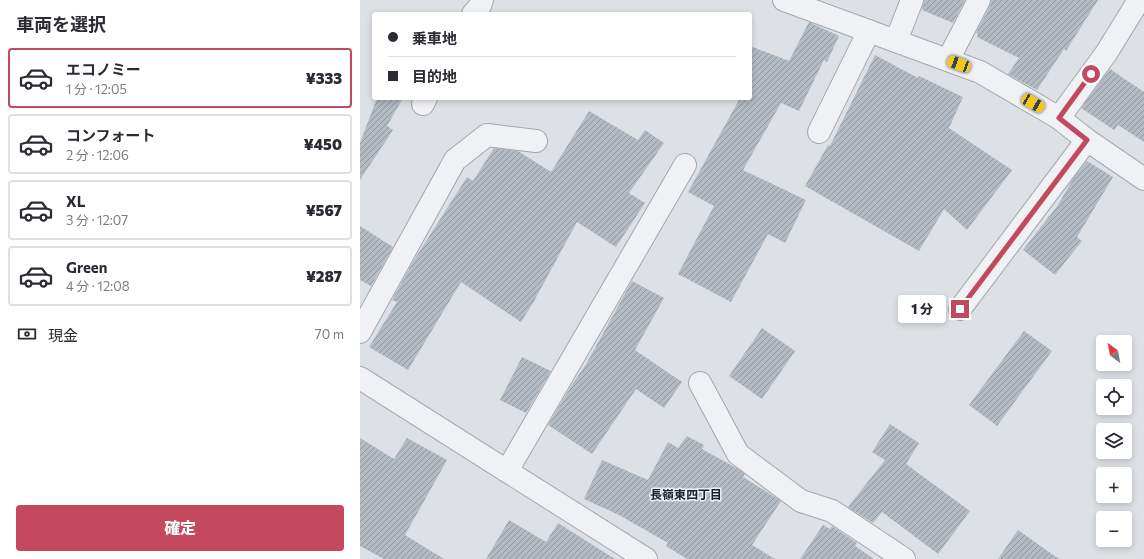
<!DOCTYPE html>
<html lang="ja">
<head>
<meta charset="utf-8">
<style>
  :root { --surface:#fff; --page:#f7f7f7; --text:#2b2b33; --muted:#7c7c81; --line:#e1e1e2; --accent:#c4485e }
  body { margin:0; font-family:Commissioner,"Noto Sans JP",sans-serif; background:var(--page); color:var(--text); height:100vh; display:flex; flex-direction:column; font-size:15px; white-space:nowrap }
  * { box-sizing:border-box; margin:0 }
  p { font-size:13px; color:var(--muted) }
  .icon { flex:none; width:22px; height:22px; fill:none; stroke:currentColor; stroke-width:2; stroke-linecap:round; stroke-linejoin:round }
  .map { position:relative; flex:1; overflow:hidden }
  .details { display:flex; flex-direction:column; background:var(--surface); width:360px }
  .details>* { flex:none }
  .banner { position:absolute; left:12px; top:12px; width:380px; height:88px; border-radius:4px; box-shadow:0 2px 6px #0003; display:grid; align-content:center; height:88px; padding:0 16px; background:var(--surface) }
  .needle { width:26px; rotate:328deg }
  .fabs { position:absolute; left:736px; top:335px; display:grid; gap:8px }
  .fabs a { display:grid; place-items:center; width:36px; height:36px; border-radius:4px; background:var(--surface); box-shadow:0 2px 6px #0003; font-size:20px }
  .end { position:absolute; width:18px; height:18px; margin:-9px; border:5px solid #c4485e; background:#fff; box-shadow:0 0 0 2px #fff }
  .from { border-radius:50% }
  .bubble { position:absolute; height:28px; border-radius:4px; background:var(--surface); box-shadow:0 2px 6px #0003; font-size:13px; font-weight:800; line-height:28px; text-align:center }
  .car { position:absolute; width:12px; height:24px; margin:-12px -6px; border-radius:5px; box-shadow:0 0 3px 1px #0007; background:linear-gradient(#f5c518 24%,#345 0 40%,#f5c518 0 76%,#345 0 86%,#f5c518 0) }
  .banner b { display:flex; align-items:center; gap:14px; height:38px; font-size:15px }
  .banner b+b { border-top:1px solid var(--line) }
  .banner i { width:10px; height:10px; background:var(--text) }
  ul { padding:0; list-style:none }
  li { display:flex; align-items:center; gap:12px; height:60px; margin:0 8px 6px; padding:0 8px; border:2px solid var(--line); border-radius:4px }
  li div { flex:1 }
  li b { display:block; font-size:15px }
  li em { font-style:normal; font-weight:800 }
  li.current { border-color:var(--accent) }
  li>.icon { width:36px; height:36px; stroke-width:1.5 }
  h2 { padding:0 16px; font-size:18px; line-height:48px }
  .pay { display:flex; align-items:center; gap:10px; height:44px; padding:0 16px; font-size:15px }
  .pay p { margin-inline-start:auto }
  .cta { display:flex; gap:8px; margin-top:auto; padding:8px 16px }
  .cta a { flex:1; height:46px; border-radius:4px; background:var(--accent); color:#fff; font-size:16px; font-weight:800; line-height:46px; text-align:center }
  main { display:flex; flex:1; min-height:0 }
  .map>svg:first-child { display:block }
</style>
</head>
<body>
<main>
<section class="details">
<h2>車両を選択</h2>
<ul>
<li class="current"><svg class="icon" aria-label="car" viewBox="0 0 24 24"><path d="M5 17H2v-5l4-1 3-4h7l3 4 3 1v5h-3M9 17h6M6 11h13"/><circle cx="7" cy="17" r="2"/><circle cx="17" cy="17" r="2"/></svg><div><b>エコノミー</b><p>1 分 · 12:05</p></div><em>¥333</em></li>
<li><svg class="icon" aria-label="car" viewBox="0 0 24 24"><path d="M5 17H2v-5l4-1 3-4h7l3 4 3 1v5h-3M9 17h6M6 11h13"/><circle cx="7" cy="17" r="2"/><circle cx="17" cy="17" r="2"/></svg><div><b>コンフォート</b><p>2 分 · 12:06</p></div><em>¥450</em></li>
<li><svg class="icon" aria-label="car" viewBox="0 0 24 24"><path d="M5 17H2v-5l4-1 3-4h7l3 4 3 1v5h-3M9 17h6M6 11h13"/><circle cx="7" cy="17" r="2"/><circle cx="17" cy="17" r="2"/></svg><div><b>XL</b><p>3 分 · 12:07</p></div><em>¥567</em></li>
<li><svg class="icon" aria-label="car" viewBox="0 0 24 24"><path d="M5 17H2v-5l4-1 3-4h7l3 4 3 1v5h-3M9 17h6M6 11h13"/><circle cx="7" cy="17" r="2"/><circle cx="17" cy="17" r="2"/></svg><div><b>Green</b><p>4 分 · 12:08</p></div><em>¥287</em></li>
</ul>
<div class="pay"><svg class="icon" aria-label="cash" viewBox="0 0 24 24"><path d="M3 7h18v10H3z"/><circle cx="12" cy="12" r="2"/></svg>現金<p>70 m</p></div>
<div class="cta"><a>確定</a></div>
</section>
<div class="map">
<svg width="784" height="559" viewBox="0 0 784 559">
  <defs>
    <pattern id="building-hatch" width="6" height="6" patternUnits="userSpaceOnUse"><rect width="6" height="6" fill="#b4bac2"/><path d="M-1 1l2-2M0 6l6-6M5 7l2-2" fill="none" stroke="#92989f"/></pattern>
  </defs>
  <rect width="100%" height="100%" fill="#dde1e6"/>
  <g fill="url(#building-hatch)">
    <polygon points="564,0 605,0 593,23 562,10"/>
    <polygon points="631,0 738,0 706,51 704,49 677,90 648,74 659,58 617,37 618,34 616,33 630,6"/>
    <polygon points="449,22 479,36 467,62 464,60 439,111 421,103 383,170 446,200 425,243 408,234 371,302 318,274 354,206 328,192 380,98 390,98 390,46 429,61"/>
    <polygon points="515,55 558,78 559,76 603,97 589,128 652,170 607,230 584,209 559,251 445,186 468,145 470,146"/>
    <polygon points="750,69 784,92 784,142 758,125 754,130 721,108"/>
    <polygon points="17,98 43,98 27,126 33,130 0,180 0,143"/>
    <polygon points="229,111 278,140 285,130 304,143 269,193 285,203 256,247 217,222 173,303 161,322 101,282 48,370 9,347 37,302 32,300 54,260 107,177 113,181 134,148 158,151 191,172"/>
    <polygon points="727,161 753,177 717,237 722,241 695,275 663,250 698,205 714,177"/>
    <polygon points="0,226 33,247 11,286 0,280"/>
    <polygon points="272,281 304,298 275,350 322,382 304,408 276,389 232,454 188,425 213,383 225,366"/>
    <polygon points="402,328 435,351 402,399 369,376"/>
    <polygon points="664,331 692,351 637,426 609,405"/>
    <polygon points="162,357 191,371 166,413 140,400"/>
    <polygon points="530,424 559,443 546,464 610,511 578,554 522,512 513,523 488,507 525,460 512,452"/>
    <polygon points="327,436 344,445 342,449 378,469 385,474 383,477 421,501 392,545 415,559 327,559 306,546 308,543 259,515 224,499 242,460 288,480 308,442 318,448"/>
    <polygon points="0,438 34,459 47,438 87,460 45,535 84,559 24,559 0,546"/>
    <polygon points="149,520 186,542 198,523 255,559 126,559"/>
    <polygon points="463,525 470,529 472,526 497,543 495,546 514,559 440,559"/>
    <polygon points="658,530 699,559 638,559"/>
  </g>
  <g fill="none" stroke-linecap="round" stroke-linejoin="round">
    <defs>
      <g id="minor">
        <polyline points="424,0 620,72 699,118 727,140 784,179"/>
        <polyline points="113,14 120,6 122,0"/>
        <polyline points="536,41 552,0"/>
        <polyline points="588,60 619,0"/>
        <polyline points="63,104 66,98"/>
        <polyline points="699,118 747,52 779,0"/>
        <polyline points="459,132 509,31"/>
        <polyline points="600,309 727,140"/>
        <polyline points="0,332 95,160 127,135 176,141"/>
        <polyline points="0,378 286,559"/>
        <polyline points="340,383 378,454 441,501 472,511 544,559"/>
        <polyline points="147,471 325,165"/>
      </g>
    </defs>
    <use href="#minor" stroke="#a3a8af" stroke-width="24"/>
    <use href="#minor" stroke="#eff1f4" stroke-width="22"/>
  </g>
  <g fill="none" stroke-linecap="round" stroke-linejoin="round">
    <polyline stroke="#c4485e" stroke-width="5" points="600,309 727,140 699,118 731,74"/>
  </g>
  <g text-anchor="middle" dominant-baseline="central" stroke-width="3" stroke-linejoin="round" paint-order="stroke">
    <g font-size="12" font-weight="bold" fill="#1a202c" stroke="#eceff4">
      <text x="326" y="494">長嶺東四丁目</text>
    </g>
  </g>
</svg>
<div class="fabs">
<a><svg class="needle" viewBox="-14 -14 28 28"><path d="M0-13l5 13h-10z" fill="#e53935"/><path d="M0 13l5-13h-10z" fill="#7c7c81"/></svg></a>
<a><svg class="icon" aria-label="locate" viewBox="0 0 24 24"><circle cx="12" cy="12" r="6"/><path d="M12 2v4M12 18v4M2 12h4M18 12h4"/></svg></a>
<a><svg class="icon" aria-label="layers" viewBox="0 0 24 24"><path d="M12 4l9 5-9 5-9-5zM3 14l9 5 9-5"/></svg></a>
<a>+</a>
<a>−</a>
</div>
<i class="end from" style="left:731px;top:74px"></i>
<i class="end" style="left:600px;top:309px"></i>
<div class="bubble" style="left:538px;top:295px;width:48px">1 分</div>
<i class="car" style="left:599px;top:64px;rotate:290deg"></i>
<i class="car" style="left:673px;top:103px;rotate:120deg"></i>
<div class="banner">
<b><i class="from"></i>乗車地</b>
<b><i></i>目的地</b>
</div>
</div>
</main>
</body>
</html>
